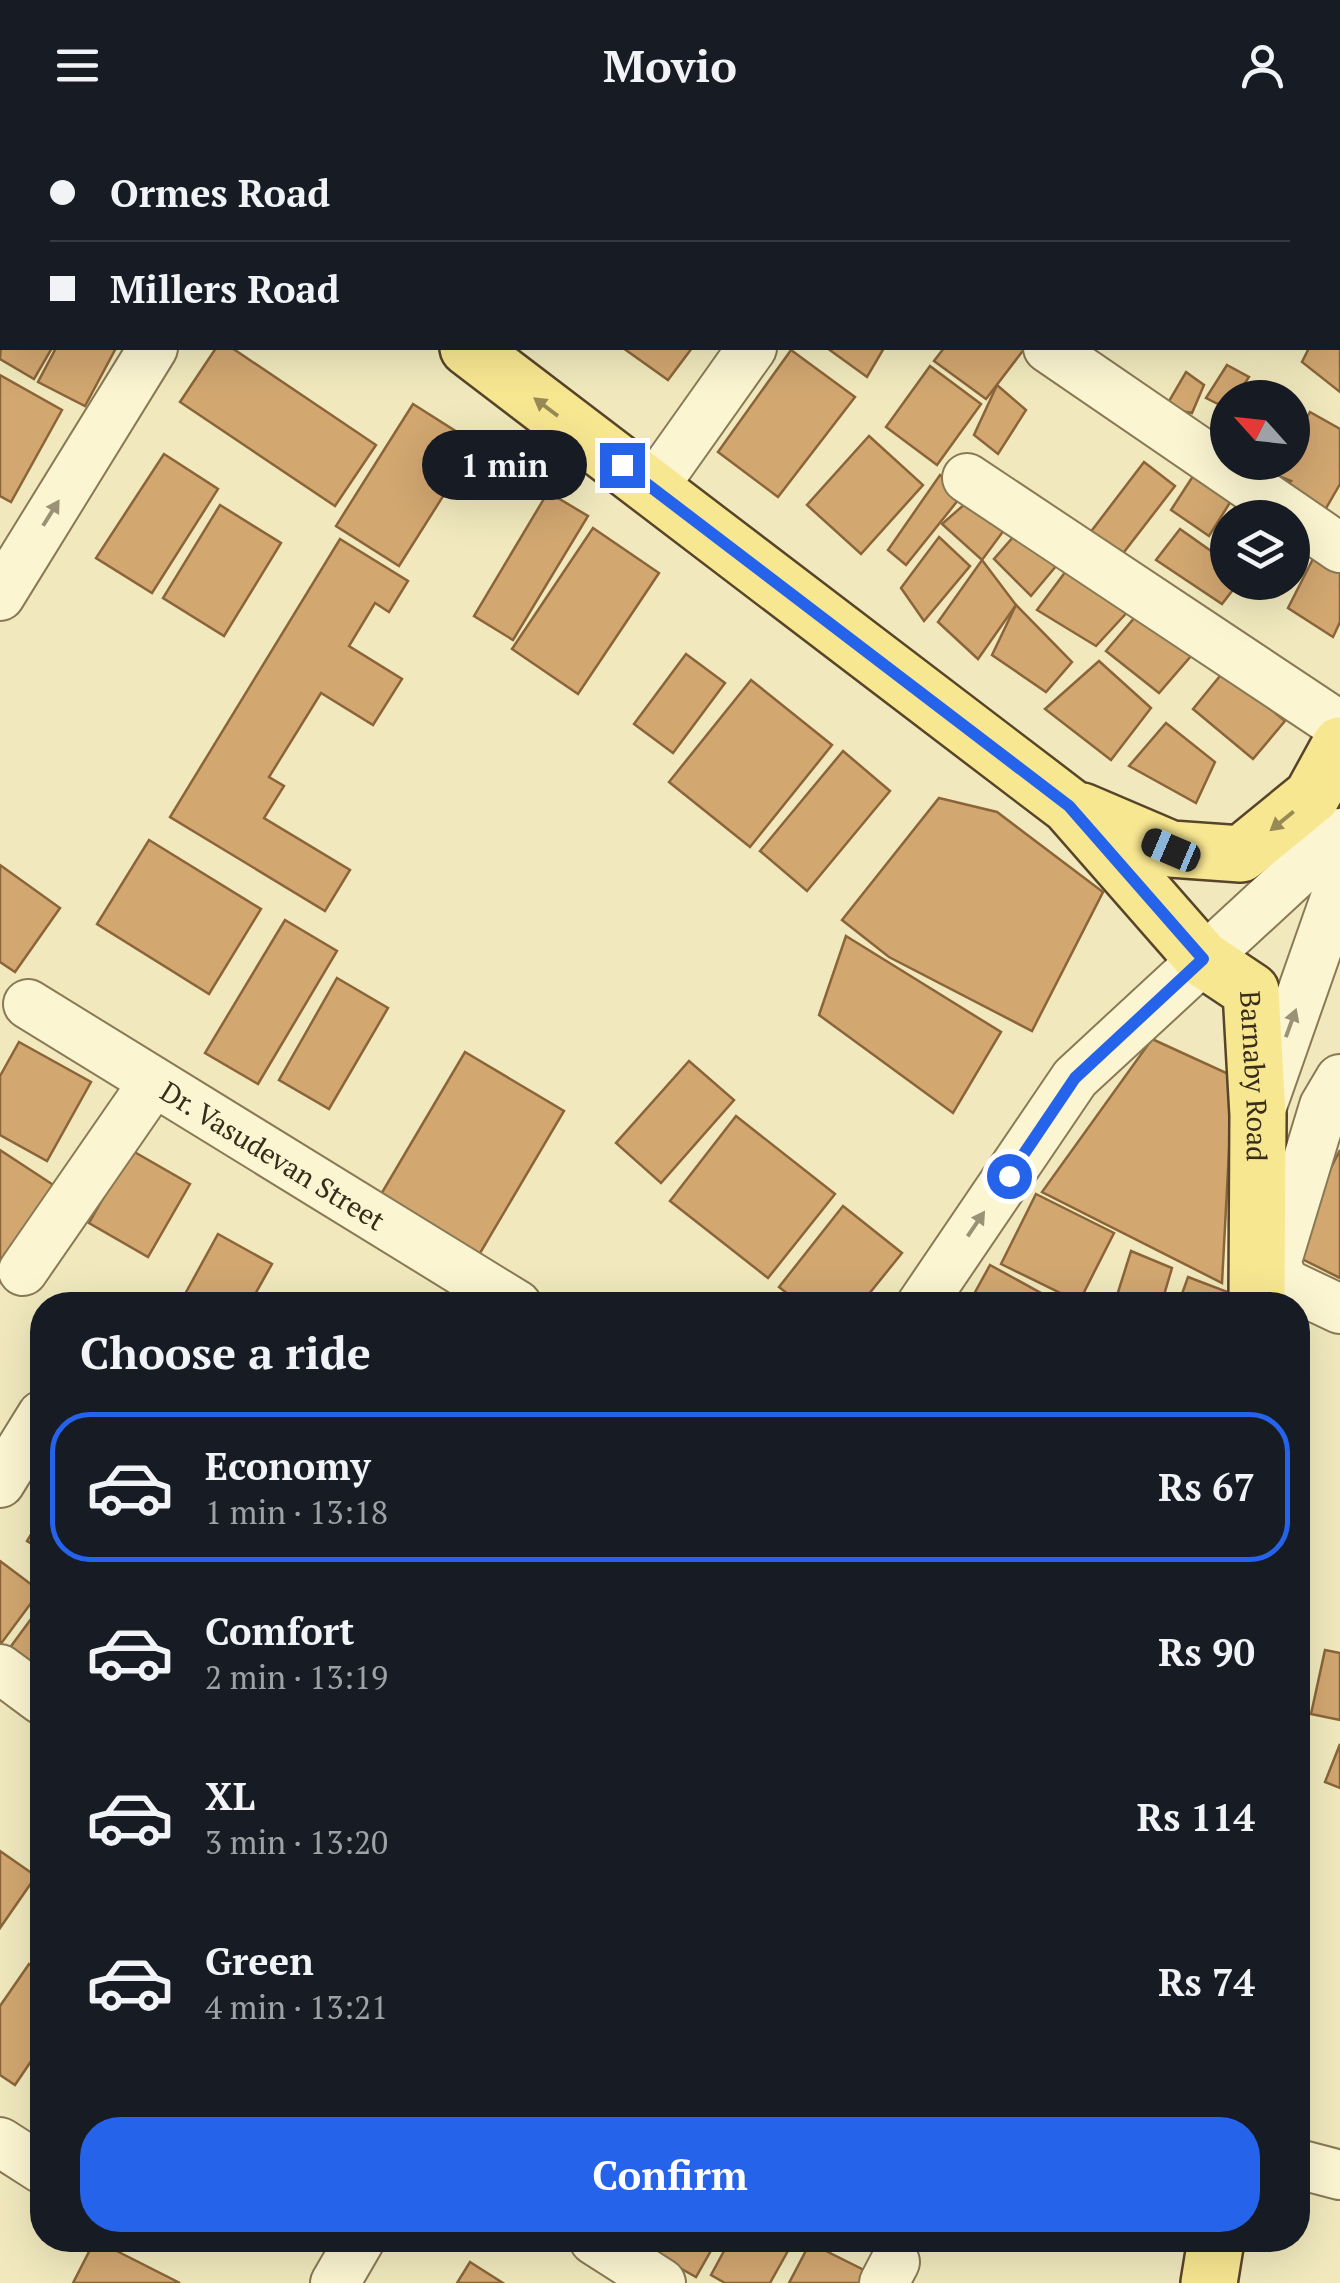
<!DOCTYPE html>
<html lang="en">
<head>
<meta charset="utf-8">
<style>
  :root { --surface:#171b24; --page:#20242c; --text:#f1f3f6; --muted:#9ea1a6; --line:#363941; --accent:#2563eb }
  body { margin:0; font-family:"PT Serif",serif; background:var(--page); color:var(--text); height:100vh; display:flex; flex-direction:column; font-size:38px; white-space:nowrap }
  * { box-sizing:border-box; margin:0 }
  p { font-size:32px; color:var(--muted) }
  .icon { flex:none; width:55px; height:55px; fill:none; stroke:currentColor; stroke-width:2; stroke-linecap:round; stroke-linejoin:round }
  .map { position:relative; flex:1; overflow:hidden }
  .drawer { position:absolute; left:30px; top:1162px; width:1280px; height:960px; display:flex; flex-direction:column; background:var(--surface); border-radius:40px; box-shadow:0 10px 40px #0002 }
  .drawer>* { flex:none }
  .top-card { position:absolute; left:0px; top:0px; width:1340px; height:220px; box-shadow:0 10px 40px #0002; display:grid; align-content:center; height:220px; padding:0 50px; background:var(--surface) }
  .needle { width:65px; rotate:297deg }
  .buttons { position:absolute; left:1210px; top:250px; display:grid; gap:20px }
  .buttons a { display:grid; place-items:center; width:100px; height:100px; border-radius:50%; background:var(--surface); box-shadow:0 10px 40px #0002; font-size:50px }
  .end { position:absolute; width:45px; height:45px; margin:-22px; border:12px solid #2563eb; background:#fff; box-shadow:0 0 0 5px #fff }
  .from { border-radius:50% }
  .bubble { position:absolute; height:70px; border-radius:35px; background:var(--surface); box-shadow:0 10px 40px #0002; font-size:32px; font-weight:600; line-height:70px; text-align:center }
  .car { position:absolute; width:30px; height:60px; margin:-30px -15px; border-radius:12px; box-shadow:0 0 8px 2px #0007; background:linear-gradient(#222 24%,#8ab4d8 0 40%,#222 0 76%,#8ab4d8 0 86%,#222 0) }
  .top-card b { display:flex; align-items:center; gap:35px; height:95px; font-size:38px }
  .top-card b+b { border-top:2px solid var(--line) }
  .top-card i { width:25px; height:25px; background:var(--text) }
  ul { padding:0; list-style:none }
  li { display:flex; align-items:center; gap:30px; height:150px; margin:0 20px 15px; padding:0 30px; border:5px solid transparent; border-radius:40px }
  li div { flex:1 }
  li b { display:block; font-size:38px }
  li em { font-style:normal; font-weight:600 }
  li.active { border-color:var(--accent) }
  li>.icon { width:90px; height:90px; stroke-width:1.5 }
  h2 { padding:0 50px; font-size:45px; line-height:120px }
  .cta { display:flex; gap:20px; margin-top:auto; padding:20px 50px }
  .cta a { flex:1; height:115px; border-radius:40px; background:var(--accent); color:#fff; font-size:40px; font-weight:600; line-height:115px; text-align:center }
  header { display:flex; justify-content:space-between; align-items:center; height:130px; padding:0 50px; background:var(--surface); font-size:45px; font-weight:600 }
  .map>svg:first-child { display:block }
</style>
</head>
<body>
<header><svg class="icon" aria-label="menu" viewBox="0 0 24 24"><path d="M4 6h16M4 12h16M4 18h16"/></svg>Movio<svg class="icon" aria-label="person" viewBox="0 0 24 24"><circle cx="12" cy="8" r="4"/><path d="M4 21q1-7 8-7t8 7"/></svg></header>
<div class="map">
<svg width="1340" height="2153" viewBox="0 0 1340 2153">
  <rect width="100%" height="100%" fill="#f1e9bd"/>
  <g fill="#d2a770" stroke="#8b6539" stroke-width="2.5">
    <polygon points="1338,175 1340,177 1340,262 1302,232 1309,218 1338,218"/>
    <polygon points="2,199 2,218 52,218 34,249 0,229"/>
    <polygon points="56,218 116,218 85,276 38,252"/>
    <polygon points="216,218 232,218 376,315 335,376 180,272"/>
    <polygon points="623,218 692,218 668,250"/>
    <polygon points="827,218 884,218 867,247"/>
    <polygon points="944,218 1025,218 986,269 934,231"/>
    <polygon points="791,220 855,267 778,367 718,322"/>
    <polygon points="1227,235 1249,247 1235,268 1228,268 1228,279 1206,268"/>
    <polygon points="930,236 981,274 937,335 886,297"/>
    <polygon points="1186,242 1204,255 1192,283 1165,278"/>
    <polygon points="0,245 62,280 11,372 0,366"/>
    <polygon points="997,255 1026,280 998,324 974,305"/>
    <polygon points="413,274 476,314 399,436 336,396"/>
    <polygon points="1310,282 1340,299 1340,354 1321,387 1274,368 1291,351 1276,345 1283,332 1292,332 1292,315"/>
    <polygon points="869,306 923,355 861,424 807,375"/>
    <polygon points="164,324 218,359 152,463 96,428"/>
    <polygon points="1144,332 1175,356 1114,435 1083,412"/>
    <polygon points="1197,340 1236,363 1209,406 1171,380"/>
    <polygon points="940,345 963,364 906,435 888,420"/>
    <polygon points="548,362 588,386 513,510 474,486"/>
    <polygon points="974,366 1010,392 982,430 942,394"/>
    <polygon points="220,375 281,413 224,506 163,468"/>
    <polygon points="593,398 659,443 578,564 512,519"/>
    <polygon points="1021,398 1062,429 1031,466 994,429"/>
    <polygon points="1180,399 1228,433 1228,452 1239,452 1222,474 1156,430"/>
    <polygon points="939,407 970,436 924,491 901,458"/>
    <polygon points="340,409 408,451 389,482 375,473 349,516 402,549 373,595 321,563 269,647 284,656 264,688 350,740 325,781 170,687"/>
    <polygon points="1317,421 1340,435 1340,492 1333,507 1288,478"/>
    <polygon points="982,430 1016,475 978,529 938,492"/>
    <polygon points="1072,433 1132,477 1096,516 1037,480"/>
    <polygon points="1016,475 1072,532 1046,562 992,525"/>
    <polygon points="1142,479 1198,518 1159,563 1106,521"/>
    <polygon points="686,524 725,553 673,623 634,594"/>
    <polygon points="1099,531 1151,578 1111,630 1045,579"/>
    <polygon points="1224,541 1285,591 1253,629 1193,579"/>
    <polygon points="751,550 832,615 750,717 669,652"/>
    <polygon points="1166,593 1215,632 1196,673 1129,636"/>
    <polygon points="843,621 890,661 807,761 760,721"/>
    <polygon points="939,668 997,682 1103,762 1032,901 889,827 842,790"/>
    <polygon points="149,710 261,779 209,864 97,794"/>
    <polygon points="0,735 60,778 15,842 0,832"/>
    <polygon points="285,790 337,821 258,954 205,923"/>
    <polygon points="846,806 1001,902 953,983 819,885"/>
    <polygon points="337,848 388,878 329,979 279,950"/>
    <polygon points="1152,909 1233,946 1222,1153 1042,1062"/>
    <polygon points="19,912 91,952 47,1031 0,1005 0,946"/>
    <polygon points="465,922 564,981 473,1135 374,1076"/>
    <polygon points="689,931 734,970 661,1053 616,1013"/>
    <polygon points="736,986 835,1064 768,1148 670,1071"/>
    <polygon points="0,1020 58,1058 0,1146"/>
    <polygon points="131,1020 190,1054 148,1127 89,1093"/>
    <polygon points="1340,1020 1340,1148 1288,1122"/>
    <polygon points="1036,1064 1114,1103 1079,1172 1001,1134"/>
    <polygon points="843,1076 902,1123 860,1175 802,1175 779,1157"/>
    <polygon points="218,1104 272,1134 249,1175 179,1175"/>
    <polygon points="1131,1121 1172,1138 1161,1175 1114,1175"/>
    <polygon points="990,1135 1063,1175 968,1175"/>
    <polygon points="1188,1147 1233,1164 1233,1175 1178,1175"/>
    <polygon points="42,1386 42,1420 27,1411"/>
    <polygon points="0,1431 40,1461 0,1515"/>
    <polygon points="42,1474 42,1550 6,1523"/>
    <polygon points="1325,1520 1340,1523 1340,1590 1311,1584"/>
    <polygon points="1340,1614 1340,1658 1325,1652"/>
    <polygon points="0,1721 36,1746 0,1798"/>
    <polygon points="29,1834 42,1843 42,1915 15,1955 0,1945 0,1876"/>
    <polygon points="95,2110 180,2153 73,2153"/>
    <polygon points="646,2110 717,2110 696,2147 643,2117"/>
    <polygon points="730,2110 794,2110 770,2153 725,2153 711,2145"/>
    <polygon points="810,2113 866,2141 860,2153 789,2153"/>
    <polygon points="470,2132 503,2153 457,2153"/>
  </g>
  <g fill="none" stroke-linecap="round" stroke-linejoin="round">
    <defs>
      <g id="minor">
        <polyline points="928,0 931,2"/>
        <polyline points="1048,218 1340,418"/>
        <polyline points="967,348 1340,596"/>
        <polyline points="652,359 752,218"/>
        <polyline points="0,466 153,218"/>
        <path id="s1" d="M28,874L517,1175"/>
        <polyline points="1340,949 1324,976 1276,1134 1285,1153 1340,1179"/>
        <polyline points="1260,982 1340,754"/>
        <polyline points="23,1141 153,953"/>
        <polyline points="921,1175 1075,948 1340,703"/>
        <polyline points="0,1353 42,1285"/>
        <polyline points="0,1539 42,1570"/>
        <polyline points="0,2012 42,2039"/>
        <polyline points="1298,2034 1340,2045"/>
        <polyline points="594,2110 661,2153"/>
        <polyline points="335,2153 360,2110"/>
        <polyline points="884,2153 895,2132"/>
      </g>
      <g id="major">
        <polyline points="177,0 180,2"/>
        <path id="s2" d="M468,218L1069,676L1203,829L1251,861L1258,985L1257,1175"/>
        <polyline points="1082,681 1171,719 1241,724 1312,666 1340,615"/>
        <polyline points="1209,2153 1216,2110"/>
      </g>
    </defs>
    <use href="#minor" stroke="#8a7955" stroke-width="52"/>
    <use href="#major" stroke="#57452a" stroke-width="60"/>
    <use href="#minor" stroke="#fbf5d1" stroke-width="48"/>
    <use href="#major" stroke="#f8e791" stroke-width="55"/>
  </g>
  <defs><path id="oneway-solid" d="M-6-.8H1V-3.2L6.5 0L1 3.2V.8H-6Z" transform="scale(2.5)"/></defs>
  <g fill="#988a56">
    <use href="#oneway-solid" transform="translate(546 277) rotate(-143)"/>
    <use href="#oneway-solid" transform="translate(1282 691) rotate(141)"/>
  </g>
  <g fill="#9a9176">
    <use href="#oneway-solid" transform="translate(51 383) rotate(-58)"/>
    <use href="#oneway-solid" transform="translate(1291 893) rotate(-70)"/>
    <use href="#oneway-solid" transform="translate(976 1094) rotate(-56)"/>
  </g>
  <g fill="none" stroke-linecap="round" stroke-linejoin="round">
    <polyline stroke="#2563eb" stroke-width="12" points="622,335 1069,676 1203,829 1075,948 1009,1046"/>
  </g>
  <g text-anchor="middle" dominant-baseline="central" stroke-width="8" stroke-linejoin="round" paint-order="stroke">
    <g font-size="28" fill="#382d1b" stroke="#f8f2cd">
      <text stroke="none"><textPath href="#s2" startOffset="1102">Barnaby Road</textPath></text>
      <text stroke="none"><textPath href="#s1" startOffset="288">Dr. Vasudevan Street</textPath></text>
    </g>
  </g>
</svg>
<div class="buttons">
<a><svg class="needle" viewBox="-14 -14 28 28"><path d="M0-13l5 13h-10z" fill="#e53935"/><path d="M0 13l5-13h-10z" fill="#9ea1a6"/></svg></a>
<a><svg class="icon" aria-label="layers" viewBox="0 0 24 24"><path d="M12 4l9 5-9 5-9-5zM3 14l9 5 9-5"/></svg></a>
</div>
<i class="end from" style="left:1009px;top:1046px"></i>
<i class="end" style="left:622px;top:335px"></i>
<div class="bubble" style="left:422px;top:300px;width:165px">1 min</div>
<i class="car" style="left:1171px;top:720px;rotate:293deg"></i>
<div class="top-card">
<b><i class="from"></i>Ormes Road</b>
<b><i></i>Millers Road</b>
</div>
<section class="drawer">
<h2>Choose a ride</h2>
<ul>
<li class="active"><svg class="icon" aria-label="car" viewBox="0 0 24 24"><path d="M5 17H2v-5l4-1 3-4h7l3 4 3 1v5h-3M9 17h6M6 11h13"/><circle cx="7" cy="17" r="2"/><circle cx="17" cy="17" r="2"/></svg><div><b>Economy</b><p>1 min · 13:18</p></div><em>Rs 67</em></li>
<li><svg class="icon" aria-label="car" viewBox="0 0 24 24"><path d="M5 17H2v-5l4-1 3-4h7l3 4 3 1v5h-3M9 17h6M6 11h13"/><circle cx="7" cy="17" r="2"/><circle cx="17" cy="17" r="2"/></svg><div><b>Comfort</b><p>2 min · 13:19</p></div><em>Rs 90</em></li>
<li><svg class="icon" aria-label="car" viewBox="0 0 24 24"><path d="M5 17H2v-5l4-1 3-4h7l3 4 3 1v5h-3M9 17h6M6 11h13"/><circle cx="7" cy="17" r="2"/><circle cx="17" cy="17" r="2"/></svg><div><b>XL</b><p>3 min · 13:20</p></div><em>Rs 114</em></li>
<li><svg class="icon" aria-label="car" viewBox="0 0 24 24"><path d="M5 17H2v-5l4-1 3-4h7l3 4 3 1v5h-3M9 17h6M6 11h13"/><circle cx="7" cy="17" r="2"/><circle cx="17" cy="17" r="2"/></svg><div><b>Green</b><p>4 min · 13:21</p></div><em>Rs 74</em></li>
</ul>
<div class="cta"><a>Confirm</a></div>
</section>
</div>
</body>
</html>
